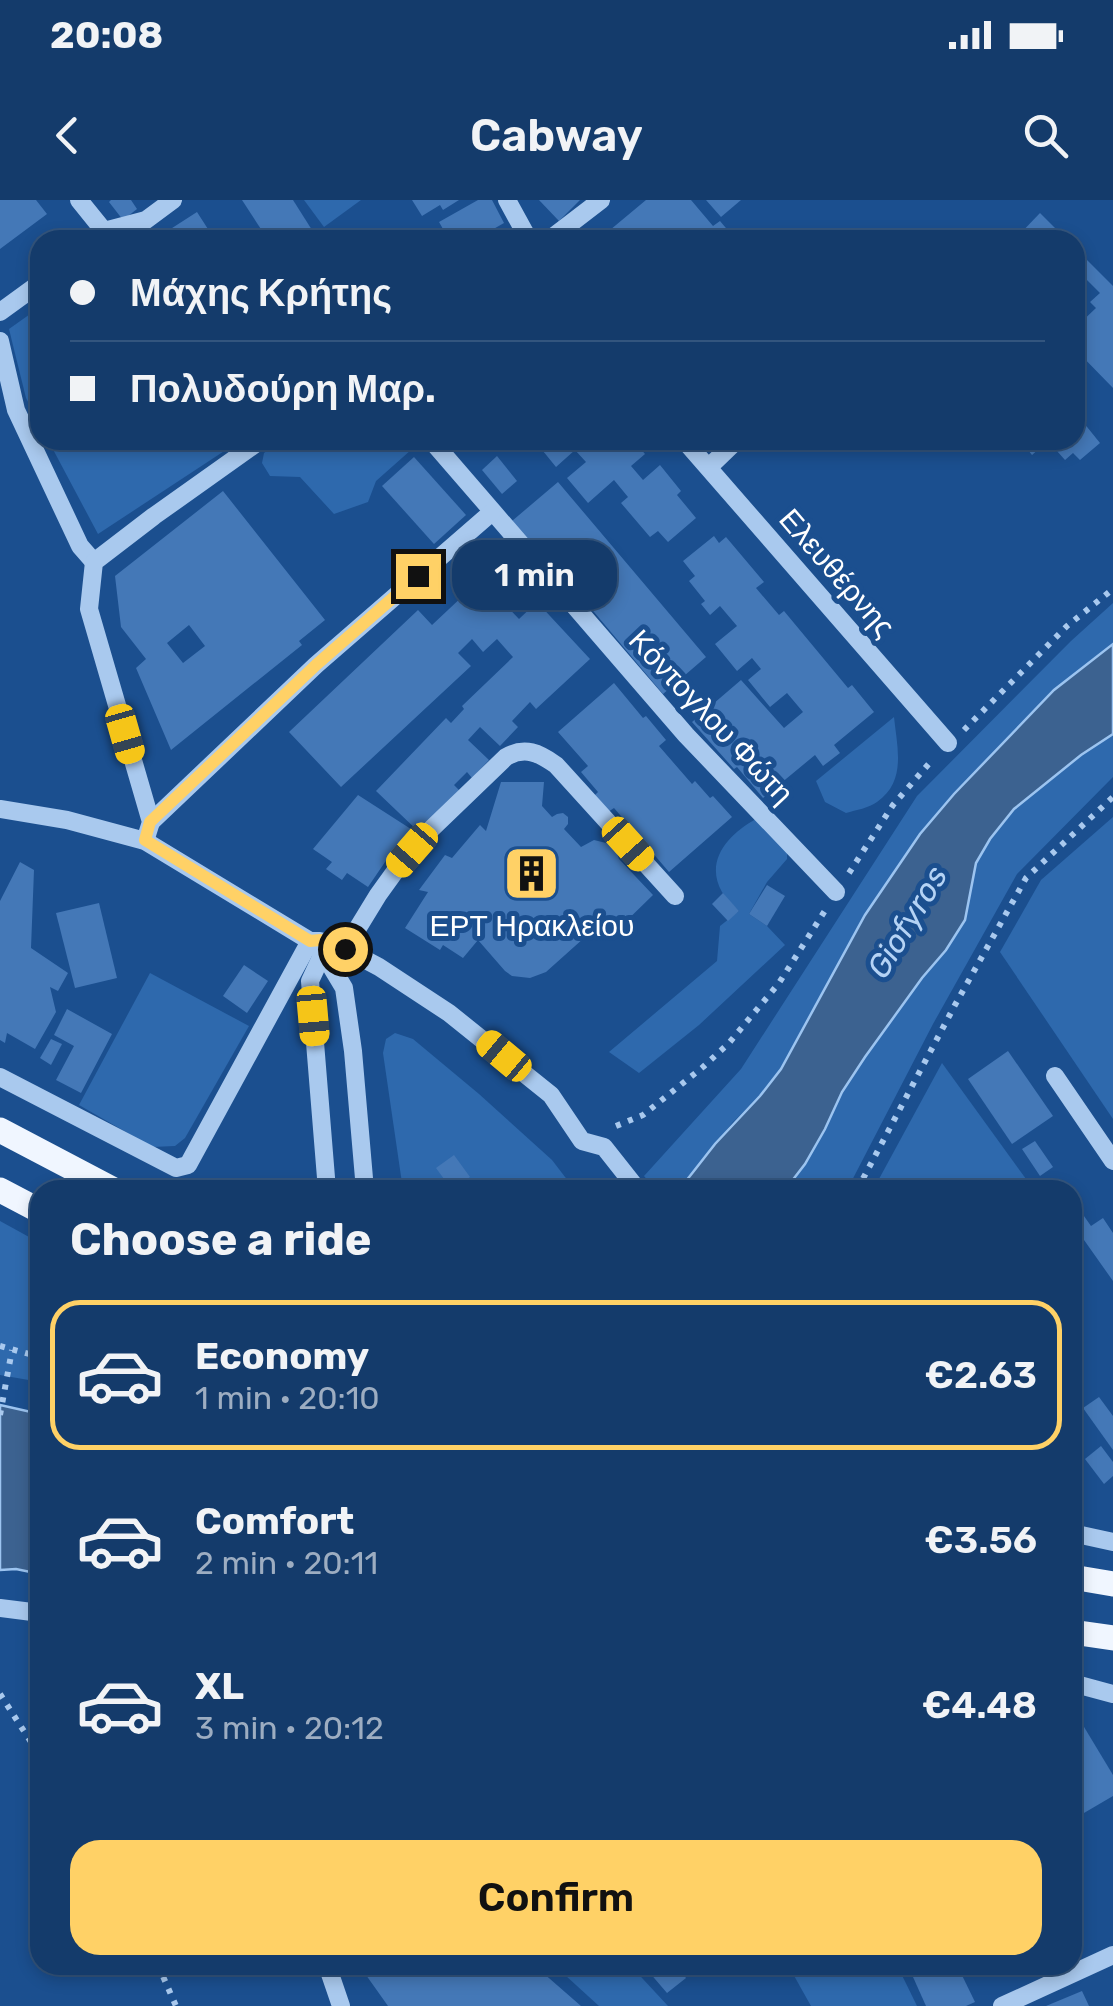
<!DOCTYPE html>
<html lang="en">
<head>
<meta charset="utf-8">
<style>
  :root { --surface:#143b6b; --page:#1d4271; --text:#f1f3f6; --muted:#9dadc1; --line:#33557e; --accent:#ffd166 }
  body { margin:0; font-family:Rubik,sans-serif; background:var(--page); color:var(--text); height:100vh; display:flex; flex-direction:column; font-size:38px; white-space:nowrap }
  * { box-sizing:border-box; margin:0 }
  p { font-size:32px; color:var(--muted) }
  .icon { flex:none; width:55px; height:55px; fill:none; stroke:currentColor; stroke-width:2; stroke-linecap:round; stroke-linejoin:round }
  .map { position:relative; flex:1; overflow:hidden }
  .side { position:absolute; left:30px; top:980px; width:1052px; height:795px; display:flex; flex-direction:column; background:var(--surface); border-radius:30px; box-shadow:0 5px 15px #0003,0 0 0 2px var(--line) }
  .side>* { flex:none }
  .hud { position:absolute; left:30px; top:30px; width:1055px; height:220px; border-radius:30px; box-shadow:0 5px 15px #0003,0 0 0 2px var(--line); display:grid; align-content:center; height:220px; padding:0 40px; background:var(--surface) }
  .end { position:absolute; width:45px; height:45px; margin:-22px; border:12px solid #ffd166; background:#111; box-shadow:0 0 0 5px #111 }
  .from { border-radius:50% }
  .bubble { position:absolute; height:70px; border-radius:30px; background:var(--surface); box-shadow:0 5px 15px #0003,0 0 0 2px var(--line); font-size:32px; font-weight:600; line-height:70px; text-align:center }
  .car { position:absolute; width:30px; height:60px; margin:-30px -15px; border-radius:12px; box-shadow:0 0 8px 2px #0007; background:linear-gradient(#f5c518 24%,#345 0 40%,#f5c518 0 76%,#345 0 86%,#f5c518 0) }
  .hud b { display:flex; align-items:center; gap:35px; height:95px; font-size:38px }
  .hud b+b { border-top:2px solid var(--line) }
  .hud i { width:25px; height:25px; background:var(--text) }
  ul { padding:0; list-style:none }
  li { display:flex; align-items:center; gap:30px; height:150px; margin:0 20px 15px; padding:0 20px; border:5px solid transparent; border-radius:30px }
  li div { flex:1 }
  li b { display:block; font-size:38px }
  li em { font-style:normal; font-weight:600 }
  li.current { border-color:var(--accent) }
  li>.icon { width:90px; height:90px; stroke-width:1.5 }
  h2 { padding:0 40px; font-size:45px; line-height:120px }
  .primary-button { display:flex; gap:20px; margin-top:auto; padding:20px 40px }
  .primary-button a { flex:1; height:115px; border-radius:30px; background:var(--accent); color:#111; font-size:40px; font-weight:600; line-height:115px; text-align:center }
  .status { display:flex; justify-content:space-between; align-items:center; height:70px; padding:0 50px; background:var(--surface); direction:ltr }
  .status svg { height:28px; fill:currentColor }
  header { display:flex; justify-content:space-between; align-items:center; height:130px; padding:0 40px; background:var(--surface); font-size:45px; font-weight:600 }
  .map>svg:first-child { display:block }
</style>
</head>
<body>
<div class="status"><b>20:08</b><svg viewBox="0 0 49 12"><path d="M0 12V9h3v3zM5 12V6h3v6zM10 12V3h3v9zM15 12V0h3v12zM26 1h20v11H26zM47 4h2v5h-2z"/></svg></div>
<header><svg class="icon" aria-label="back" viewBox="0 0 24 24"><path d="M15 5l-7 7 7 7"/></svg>Cabway<svg class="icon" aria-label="search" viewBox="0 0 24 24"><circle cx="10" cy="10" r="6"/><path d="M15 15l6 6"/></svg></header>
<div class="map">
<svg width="1113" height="1806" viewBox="0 0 1113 1806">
  <rect width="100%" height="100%" fill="#1b4f8f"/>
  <g fill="#2e69ad">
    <polygon points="304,0 361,0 324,27"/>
    <polygon points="40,107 40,225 26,198 9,129"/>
    <polygon points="48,240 241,240 98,334"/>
    <polygon points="282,240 418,240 420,242 376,281 368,302 334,314 300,277 270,276 262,263 264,253"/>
    <polygon points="1113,403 1113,444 1054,490 954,594 920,634 865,715 781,869 760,896 733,922 679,990 656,990 644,976 741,869 917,596 1071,441"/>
    <path d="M894,517C897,547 907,581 877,602C869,608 856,610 846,613L825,602L816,581Z"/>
    <polygon points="1113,534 1113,577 1017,674 933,824 847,990 785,990 805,964 825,929 842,892 865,857 922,778 946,750 976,663 990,639 1014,609 1081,555"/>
    <polygon points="1113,617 1113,919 1000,752 1041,680"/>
    <path d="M756,619L787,647V659L767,682L749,714L767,726L785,745L699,825L639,873L609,852L717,761L720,726L739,711C733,705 726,699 722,692C704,660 729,634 756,619Z"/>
    <polygon points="150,773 249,826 185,938 175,946 152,947 79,905"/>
    <polygon points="395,833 413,839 479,894 552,960 575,990 403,990 383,853 386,839"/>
    <polygon points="942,863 1034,990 873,990"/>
    <polygon points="0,1021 40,1043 40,1182 0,1175"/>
    <polygon points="554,1765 630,1765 668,1806 599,1806"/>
    <polygon points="788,1765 897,1765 917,1806 811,1806"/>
  </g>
  <g fill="#3c6290" stroke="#9cc4f0" stroke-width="2.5">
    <polygon points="1113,444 1113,534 1081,555 1014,609 990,639 976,663 965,720 946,750 922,778 865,857 842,892 825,929 805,964 785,990 679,990 715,944 760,896 781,869 865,715 920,634 954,594 1054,490"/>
    <polygon points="0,1205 40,1214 40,1374 16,1369 0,1370"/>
  </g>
  <g fill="#4478b7" fill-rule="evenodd">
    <polygon points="0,0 36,0 47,14 0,49"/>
    <polygon points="111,0 131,0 137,9 123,20 109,2"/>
    <polygon points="242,0 293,0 312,30 297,40 268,40"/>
    <polygon points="412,0 459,0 443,10 440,5 422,16"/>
    <polygon points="478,0 492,0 504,23 490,31 495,40 440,40 447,36 439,22"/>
    <polygon points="539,0 580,0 559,21"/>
    <polygon points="646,0 691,0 713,26 720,21 736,40 598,40"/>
    <polygon points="706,0 741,0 721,17"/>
    <polygon points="197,12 215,40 168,40 173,37 169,30"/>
    <polygon points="1040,13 1067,40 1014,40"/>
    <polygon points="1075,48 1113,86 1113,188 1075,149 1075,128 1096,108 1090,102 1100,93 1086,79 1075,90"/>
    <polygon points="1075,212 1100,243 1080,260 1073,253 1065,260 1048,241 1032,255 1020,240 1075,240"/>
    <polygon points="534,240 633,240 645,254 631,266 643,280 660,265 681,291 677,295 696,318 668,342 658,331 650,337 621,303 628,297 614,280 588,303 567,278 586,262 575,250 556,267"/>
    <polygon points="497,256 517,281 502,294 482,270"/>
    <polygon points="414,257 466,315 434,344 382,286"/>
    <polygon points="558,282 706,457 663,494 557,368 554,371 512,321"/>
    <path d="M223,291L325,420L299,441L302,445L171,550L136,468L146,459L121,427L115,376ZM189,425L205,446L183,463L167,443Z"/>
    <polygon points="714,336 719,343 726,337 764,382 756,388 779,415 784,411 848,488 852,485 874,512 834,545 840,553 823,566 815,555 763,598 737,567 734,569 692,522 741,480 784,528 803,512 787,493 770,507 748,480 761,469 752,458 737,471 715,444 737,426 720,406 710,415 701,404 705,401 689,381 695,376 683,361"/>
    <polygon points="481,379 519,419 537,402 590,459 536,509 530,502 512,521 518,527 500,546 480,527 468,540 489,560 472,578 467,572 454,585 459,590 419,632 376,591 446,518 451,523 464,509 462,506 513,457 497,439 483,452 472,439 458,453 471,466 341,587 289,532 418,410 432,425"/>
    <polygon points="614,483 643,518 646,516 666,540 659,546 692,584 695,581 710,598 713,596 732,617 669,672 614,608 608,612 594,596 598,592 581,572 588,566 558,532"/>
    <polygon points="501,582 544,582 542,606 552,617 557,614 563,613 568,617 568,624 564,629 581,647 594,640 610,644 616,651 619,659 653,695 614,733 603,721 546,772 530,778 512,776 505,771 478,740 463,758 443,745 440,750 405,728 428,692 419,690 445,655 452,658 480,625 486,631"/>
    <polygon points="358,595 414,631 404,647 398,643 368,687 347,673 342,680 326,669 332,662 313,649"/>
    <polygon points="20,662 34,670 31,748 68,773 58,791 50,787 56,812 35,849 7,833 5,843 0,840 0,701"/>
    <polygon points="767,685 785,696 767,726 749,714"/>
    <polygon points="723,693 739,711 728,721 712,704"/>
    <polygon points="99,703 117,778 75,788 56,713"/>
    <polygon points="244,765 268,781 247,813 223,796"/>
    <polygon points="67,809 112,834 81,893 56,880 74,846 54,835"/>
    <polygon points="51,839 62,844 51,865 40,858"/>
    <polygon points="1008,851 1053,916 1012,944 968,879"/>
    <polygon points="1035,941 1053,967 1040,976 1022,949"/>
    <polygon points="454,955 470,977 452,990 436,968"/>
    <polygon points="1072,999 1091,1026 1103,1018 1113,1033 1113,1081 1072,1023"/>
    <polygon points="1099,1197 1113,1216 1113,1250 1083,1208"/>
    <polygon points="1101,1246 1113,1262 1113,1276 1104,1284 1085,1259"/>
    <polygon points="1072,1507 1113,1575 1113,1596 1072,1620"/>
    <polygon points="380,1765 448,1765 452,1770 460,1765 534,1765 581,1806 388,1806 366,1775"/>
    <polygon points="643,1765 688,1765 681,1771 686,1778 667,1793"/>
    <polygon points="939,1765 957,1765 975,1802 966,1806 926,1806 913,1777"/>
    <polygon points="1082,1791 1089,1806 1046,1806"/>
  </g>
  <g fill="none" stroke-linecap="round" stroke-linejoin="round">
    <g stroke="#a9c9ee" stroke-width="6" stroke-dasharray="5 8" stroke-linecap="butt">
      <polyline points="964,530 1067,426 1113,389"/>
      <polyline points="849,673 893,605 933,559"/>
      <polyline points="616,926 643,915 703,867 729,843 779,783 826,709"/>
      <polyline points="857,990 955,805 1026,678 1113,597"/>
      <polyline points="0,1146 40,1157"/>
      <polyline points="0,1215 12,1150"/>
      <polyline points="0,1494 40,1556"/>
      <polyline points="158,1765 176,1806"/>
    </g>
    <g stroke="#a9c9ee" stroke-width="18">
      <polyline points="79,0 104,31"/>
      <polyline points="507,0 529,40"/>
      <polyline points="95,40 104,31 146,20 173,0"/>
      <polyline points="549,40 601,0"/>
      <polyline points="0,112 40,83"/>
      <polyline points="0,141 16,210 80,346 94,362"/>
      <polyline points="431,240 686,535 836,692"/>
      <polyline points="684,240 948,543"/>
      <polyline points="709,267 737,240"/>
      <polyline points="0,609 67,620 145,641 310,741 323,753 344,788 353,851 365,990"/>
      <polyline points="151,622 316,465 491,313"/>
      <polyline points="145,641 151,622 89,409 94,362 154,316 261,240"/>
      <polyline points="310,741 320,741 345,749 379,767 449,813 551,895 582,941 604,947 638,990"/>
      <path d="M345,749L378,695L396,670L425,635L506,557C525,546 539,553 556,565L675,696"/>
      <polyline points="323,753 310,781 327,990"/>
      <polyline points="1055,876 1113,961"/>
      <polyline points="0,877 176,968 188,965 310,741"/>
      <polyline points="1072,1333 1113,1342"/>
      <polyline points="0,1408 40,1413"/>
      <polyline points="1072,1483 1113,1494"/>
      <polyline points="327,1765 341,1806"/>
      <polyline points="1002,1806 1113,1755"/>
    </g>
    <g stroke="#f0f6ff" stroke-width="25">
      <polyline points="0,930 114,990"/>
      <polyline points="0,990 40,1011"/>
      <polyline points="1072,1377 1113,1384"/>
      <polyline points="1072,1432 1113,1438"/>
    </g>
  </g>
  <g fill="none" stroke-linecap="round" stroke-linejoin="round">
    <polyline stroke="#ffd166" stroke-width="12" points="345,749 320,740 310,741 145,640 150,622 316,465 418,376"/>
  </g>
  <defs>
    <symbol id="building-square" viewBox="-11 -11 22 22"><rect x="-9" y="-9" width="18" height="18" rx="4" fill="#ffd166" stroke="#1b4f8f"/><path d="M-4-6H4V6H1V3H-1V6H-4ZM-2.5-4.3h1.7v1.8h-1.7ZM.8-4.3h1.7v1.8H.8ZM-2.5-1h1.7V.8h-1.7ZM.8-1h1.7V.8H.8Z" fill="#111"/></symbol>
  </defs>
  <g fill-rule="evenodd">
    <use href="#building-square" x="500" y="642" width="63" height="63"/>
  </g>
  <g text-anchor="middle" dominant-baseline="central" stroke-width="10" stroke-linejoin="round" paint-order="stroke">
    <g font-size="30" fill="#fff" stroke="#1b4f8f">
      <text transform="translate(837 373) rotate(49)">Ελευθέρνης</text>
      <text transform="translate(711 517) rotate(47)">Κόντογλου Φώτη</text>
    </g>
    <g font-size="30" fill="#fff" stroke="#1b4f8f">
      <text x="532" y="726">ΕΡΤ Ηρακλείου</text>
    </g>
    <g font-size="32" font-style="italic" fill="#b5d3f5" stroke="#1b4f8f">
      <text transform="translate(907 722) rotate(-59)">Giofyros</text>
    </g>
  </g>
</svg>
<i class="end from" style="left:345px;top:749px"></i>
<i class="end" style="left:418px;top:376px"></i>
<div class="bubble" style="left:452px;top:340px;width:165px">1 min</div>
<i class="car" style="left:125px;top:534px;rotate:164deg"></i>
<i class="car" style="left:628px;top:644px;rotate:138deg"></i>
<i class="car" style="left:412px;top:650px;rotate:221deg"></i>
<i class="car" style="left:313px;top:816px;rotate:175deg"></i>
<i class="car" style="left:504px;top:856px;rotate:310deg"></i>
<div class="hud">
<b><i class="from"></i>Μάχης Κρήτης</b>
<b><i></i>Πολυδούρη Μαρ.</b>
</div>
<section class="side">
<h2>Choose a ride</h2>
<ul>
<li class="current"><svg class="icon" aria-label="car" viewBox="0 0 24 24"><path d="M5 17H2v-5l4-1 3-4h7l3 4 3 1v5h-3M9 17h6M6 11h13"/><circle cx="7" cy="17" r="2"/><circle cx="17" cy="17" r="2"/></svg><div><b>Economy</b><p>1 min · 20:10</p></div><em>€2.63</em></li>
<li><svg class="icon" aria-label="car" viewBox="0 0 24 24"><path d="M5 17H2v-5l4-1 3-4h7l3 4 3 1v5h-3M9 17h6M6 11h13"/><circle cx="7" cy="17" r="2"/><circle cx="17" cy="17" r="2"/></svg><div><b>Comfort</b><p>2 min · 20:11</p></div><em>€3.56</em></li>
<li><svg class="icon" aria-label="car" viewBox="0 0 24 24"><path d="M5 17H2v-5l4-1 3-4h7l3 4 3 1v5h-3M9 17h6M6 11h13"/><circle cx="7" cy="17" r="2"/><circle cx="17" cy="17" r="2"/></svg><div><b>XL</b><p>3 min · 20:12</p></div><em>€4.48</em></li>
</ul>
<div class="primary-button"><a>Confirm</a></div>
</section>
</div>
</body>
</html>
